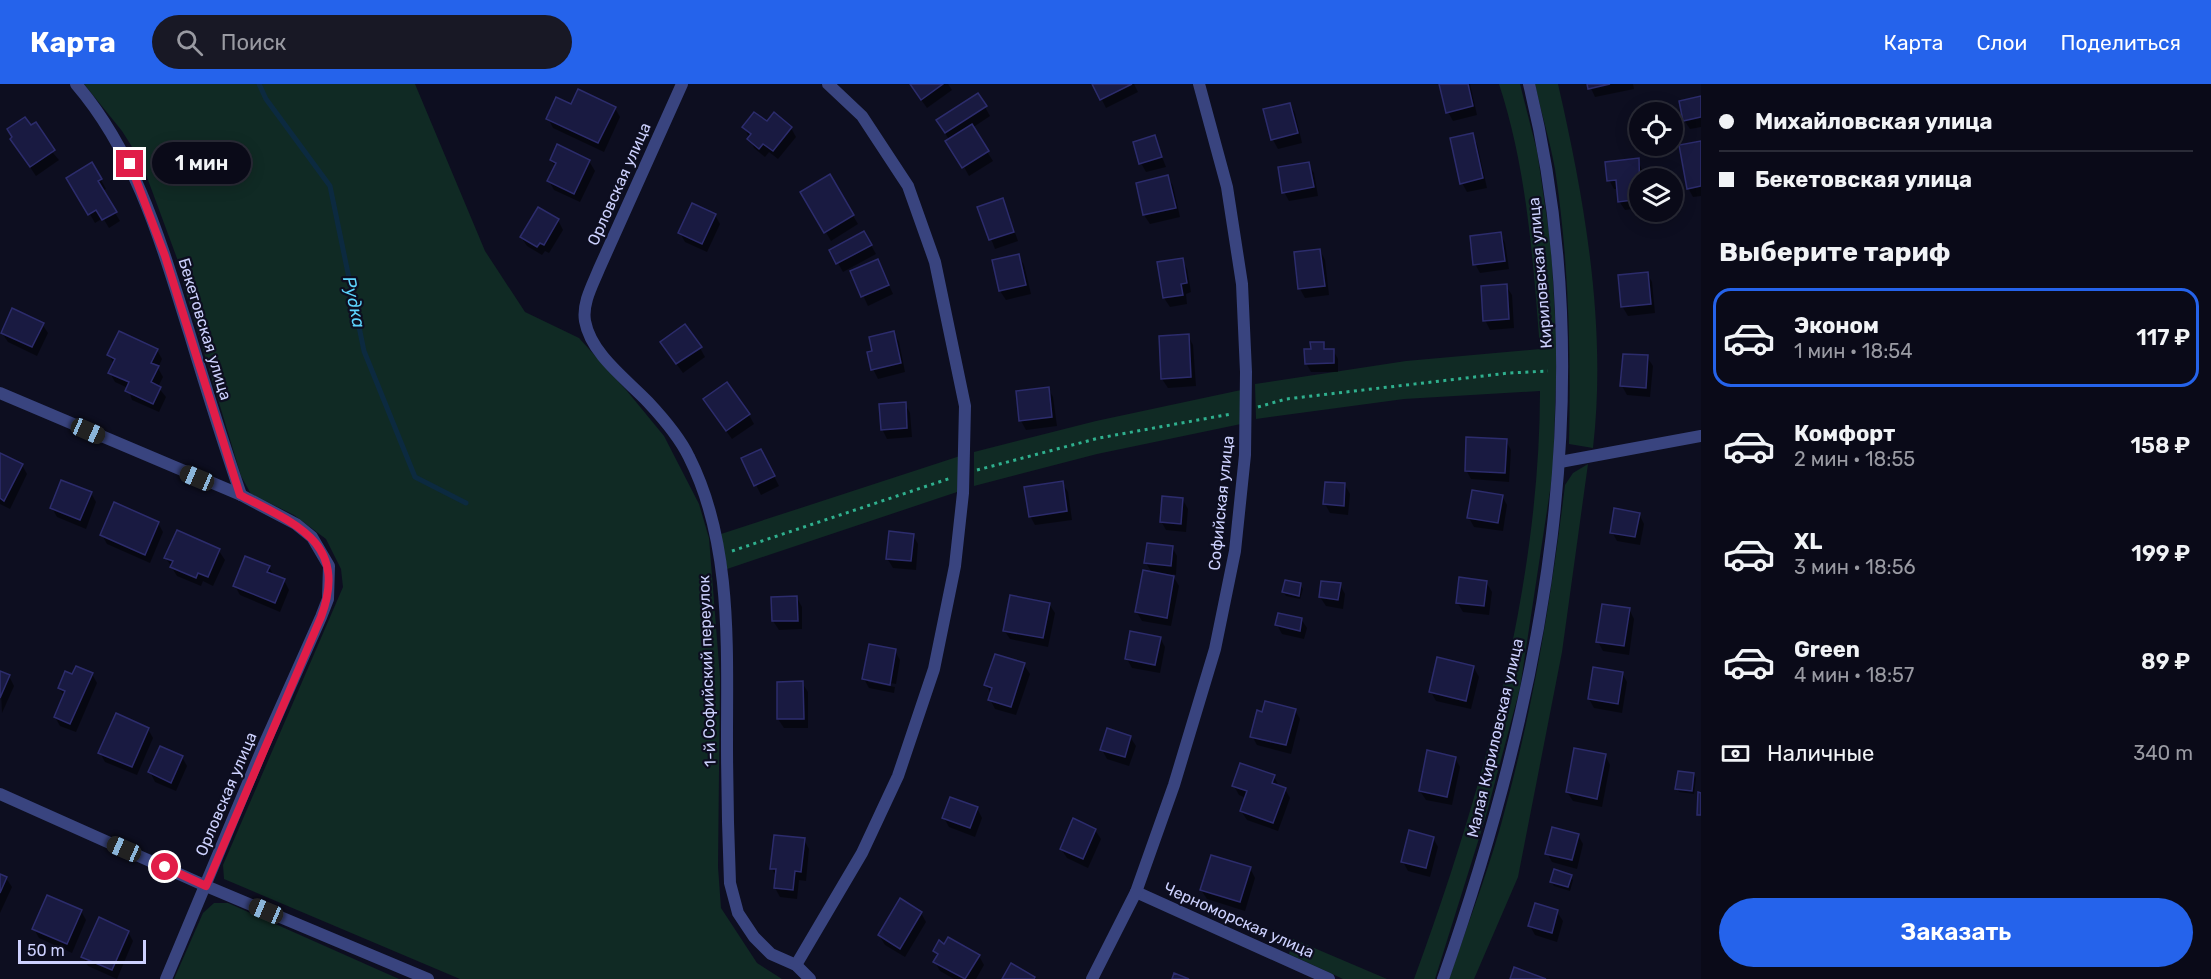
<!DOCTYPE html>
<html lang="ru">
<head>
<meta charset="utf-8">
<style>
  :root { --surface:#0a0a18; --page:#181825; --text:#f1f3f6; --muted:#999aa2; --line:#2a2b37; --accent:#2563eb }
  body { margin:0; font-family:Rubik,sans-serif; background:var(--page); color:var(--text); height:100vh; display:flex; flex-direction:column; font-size:22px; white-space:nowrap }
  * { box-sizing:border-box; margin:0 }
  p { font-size:20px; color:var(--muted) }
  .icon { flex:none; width:33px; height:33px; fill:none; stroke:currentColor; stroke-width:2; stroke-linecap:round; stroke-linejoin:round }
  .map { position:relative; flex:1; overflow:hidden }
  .drawer { display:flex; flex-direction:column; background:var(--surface); width:510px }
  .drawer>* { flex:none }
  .guide { display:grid; align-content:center; height:132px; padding:0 18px; background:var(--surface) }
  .buttons { position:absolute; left:1629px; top:18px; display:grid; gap:12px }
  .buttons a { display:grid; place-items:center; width:54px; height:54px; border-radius:50%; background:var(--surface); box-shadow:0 3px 15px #0003,0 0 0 2px var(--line); font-size:30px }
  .scale { position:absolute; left:18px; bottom:15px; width:128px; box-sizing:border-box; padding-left:6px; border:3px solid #cdd1fe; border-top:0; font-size:16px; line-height:21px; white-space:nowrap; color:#cdd1fe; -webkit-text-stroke:4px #0d0e20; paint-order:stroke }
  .end { position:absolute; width:27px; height:27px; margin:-14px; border:8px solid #e11d48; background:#fff; box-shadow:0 0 0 3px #fff }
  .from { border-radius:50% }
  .bubble { position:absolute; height:42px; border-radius:21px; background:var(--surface); box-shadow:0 3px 15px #0003,0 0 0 2px var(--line); font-size:20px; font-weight:600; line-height:42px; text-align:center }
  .car { position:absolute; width:18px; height:36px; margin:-18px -9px; border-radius:8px; box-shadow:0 0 4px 2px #0007; background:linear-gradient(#222 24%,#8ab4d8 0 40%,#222 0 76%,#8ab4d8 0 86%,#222 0) }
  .guide b { display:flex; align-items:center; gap:21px; height:57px; font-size:22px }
  .guide b+b { border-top:2px solid var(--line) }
  .guide i { width:15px; height:15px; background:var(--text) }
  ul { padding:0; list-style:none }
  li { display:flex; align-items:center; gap:18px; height:99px; margin:0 12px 9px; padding:0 6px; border:3px solid transparent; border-radius:18px }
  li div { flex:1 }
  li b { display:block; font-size:22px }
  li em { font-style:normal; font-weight:600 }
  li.on { border-color:var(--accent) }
  li>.icon { width:54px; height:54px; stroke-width:1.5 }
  h2 { padding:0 18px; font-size:27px; line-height:72px }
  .pay { display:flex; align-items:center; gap:15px; height:66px; padding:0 18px; font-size:22px }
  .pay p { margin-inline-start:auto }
  .primary-button { display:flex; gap:12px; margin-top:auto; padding:12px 18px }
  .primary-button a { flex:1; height:69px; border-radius:36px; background:var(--accent); color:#fff; font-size:24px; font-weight:600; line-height:69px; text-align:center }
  header { display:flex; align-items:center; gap:36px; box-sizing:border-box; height:84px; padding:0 30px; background:var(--accent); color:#fff }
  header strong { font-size:28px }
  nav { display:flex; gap:33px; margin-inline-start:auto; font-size:21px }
  .search { width:420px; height:54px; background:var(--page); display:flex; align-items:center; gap:15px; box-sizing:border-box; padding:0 21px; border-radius:33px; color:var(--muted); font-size:22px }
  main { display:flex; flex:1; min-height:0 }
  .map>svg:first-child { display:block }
</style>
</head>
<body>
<header>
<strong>Карта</strong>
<div class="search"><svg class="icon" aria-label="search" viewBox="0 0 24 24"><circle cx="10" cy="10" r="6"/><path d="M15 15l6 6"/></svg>Поиск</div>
<nav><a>Карта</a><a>Слои</a><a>Поделиться</a></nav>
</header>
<main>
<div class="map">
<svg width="1701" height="895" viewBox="0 0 1701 895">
  <rect width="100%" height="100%" fill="#0d0e20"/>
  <g fill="#102a24">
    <polygon points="84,0 415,0 485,167 525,228 579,254 627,307 664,352 699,420 709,454 720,593 718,783 721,824 757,879 782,895 460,895 224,795 223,781 343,503 341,485 326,455 294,431 251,410 241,392 183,199 185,196 141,77 122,47"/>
    <path d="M1499,0H1520L1537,67L1551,162L1557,267L1553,387L1520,604L1486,732L1435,895H1414C1481,713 1540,502 1540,307L1404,315L1256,335L1255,300L1406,277L1540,265C1533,176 1527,85 1499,0Z"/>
    <path d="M1535,0H1558C1585,118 1607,243 1593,364L1569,360C1571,268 1569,177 1555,85C1550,57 1541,28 1535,0Z"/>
    <polygon points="1241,306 1241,340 1097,370 974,402 974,368 1096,337"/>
    <polygon points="960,372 957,408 727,485 721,450"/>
    <path d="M1588,380L1562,568L1518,793L1474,895H1449C1469,836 1492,778 1507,718C1535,614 1552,508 1565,401L1573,389Z"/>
    <polygon points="214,819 228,819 399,895 174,895 203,829"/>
    <polygon points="1293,855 1387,895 1343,895 1289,870"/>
  </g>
  <g fill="#0007">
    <polygon points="910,0 948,0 952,6 927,24"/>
    <polygon points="1094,0 1134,0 1138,8 1106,24"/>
    <polygon points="1441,0 1470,0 1477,31 1453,37 1448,28"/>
    <polygon points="1589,0 1633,0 1634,5 1595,13"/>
    <polygon points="1701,14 1701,43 1690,45 1684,36"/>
    <polygon points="1290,20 1295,29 1302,59 1278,65 1273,56 1265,27"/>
    <polygon points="571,22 615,24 620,33 604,68 553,44 548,34"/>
    <polygon points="985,23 990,32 972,44 993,77 969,92 938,36"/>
    <polygon points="767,39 791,44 796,53 778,75 769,68 765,73 754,64 744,43"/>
    <polygon points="31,43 59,76 36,92 17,64"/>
    <polygon points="1472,51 1477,60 1487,104 1467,108 1462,99"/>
    <polygon points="1154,53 1166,83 1146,88 1141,79"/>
    <polygon points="1701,58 1701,112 1693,113 1688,104"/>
    <polygon points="551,76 589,77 595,87 580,118 554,106 549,97 555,83"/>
    <polygon points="1638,76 1645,94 1640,94 1640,124 1625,126 1619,117 1618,105 1614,105 1609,96"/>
    <polygon points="92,80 106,105 102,107 120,137 109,144 103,134 95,139 69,94"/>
    <polygon points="1308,80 1314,89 1318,112 1289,117 1284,108"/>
    <polygon points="829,92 858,140 831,157 802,108"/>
    <polygon points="1168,93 1173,102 1180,133 1150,140 1144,131"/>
    <polygon points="1003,116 1018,157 995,165 979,124"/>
    <polygon points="715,131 720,140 707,168 685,158 680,149"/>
    <polygon points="558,136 563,146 549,169 545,167 542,171 527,162 521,153"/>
    <polygon points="864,149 876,170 843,188 831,167"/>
    <polygon points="1500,149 1505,159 1509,185 1480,189 1475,180"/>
    <polygon points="1320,166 1325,176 1329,211 1305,214 1300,205 1295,169"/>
    <polygon points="1019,172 1024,181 1031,210 1006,216 1000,207 994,177"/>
    <polygon points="1182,176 1187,185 1191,208 1186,210 1187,220 1170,223 1164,214"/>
    <polygon points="882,186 893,210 868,222 852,188"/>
    <polygon points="1647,189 1652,198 1655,229 1628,232 1622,222"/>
    <polygon points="1506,202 1512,211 1514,244 1490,246 1485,236"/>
    <polygon points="42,240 48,249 37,272 8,258 2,249"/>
    <polygon points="894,249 899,258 905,288 878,295 873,285 874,268"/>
    <polygon points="1188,252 1193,261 1196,302 1168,304 1162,295"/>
    <polygon points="1323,260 1327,266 1333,266 1338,275 1338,288 1311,288 1306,279 1312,267"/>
    <polygon points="700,264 705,273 683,289 667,267"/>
    <polygon points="157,266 162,275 158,284 163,293 158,303 166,313 159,328 132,316 128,304 115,298 110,289 114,280 109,271"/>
    <polygon points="1647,273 1653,282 1650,313 1627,311 1622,302"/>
    <polygon points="1048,304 1053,313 1057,342 1026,346 1021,337"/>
    <polygon points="905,320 910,329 912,353 887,355 882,345"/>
    <polygon points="710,325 749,331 754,340 732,355"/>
    <polygon points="1506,357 1511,366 1509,398 1471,395 1466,386"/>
    <polygon points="0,370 22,381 27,390 10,425 0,420"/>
    <polygon points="743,375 766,376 779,402 761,411"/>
    <polygon points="1062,399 1068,408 1072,436 1035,441 1030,432"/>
    <polygon points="1345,401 1350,410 1348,431 1330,429 1325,420"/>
    <polygon points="91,409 96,418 86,445 57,433 52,424"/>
    <polygon points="1502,412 1507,421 1503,447 1474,443 1469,434"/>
    <polygon points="1183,416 1188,425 1186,448 1166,446 1161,437"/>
    <polygon points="1639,430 1644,440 1640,461 1617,457 1612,448"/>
    <polygon points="158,439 163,448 150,479 107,460 102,451"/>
    <polygon points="913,451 918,460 916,486 893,484 887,474"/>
    <polygon points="1172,463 1177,472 1176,491 1172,490 1179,502 1171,542 1142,537 1136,527 1152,489 1146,479"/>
    <polygon points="219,467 225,476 213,502 203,497 201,502 177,492 166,474"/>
    <polygon points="269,483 274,492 284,496 289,506 280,528 240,511 235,502"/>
    <polygon points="1486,498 1492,508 1489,531 1463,528 1457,518"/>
    <polygon points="1300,501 1303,505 1300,515 1286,512 1283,508"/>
    <polygon points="1340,501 1345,510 1343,525 1326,522 1320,513"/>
    <polygon points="797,514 802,523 802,545 779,546 773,537"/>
    <polygon points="1049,520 1055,529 1048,563 1010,555 1004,546"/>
    <polygon points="1629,525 1634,535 1629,571 1603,567 1598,558"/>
    <polygon points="1301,535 1307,544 1304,555 1282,550 1277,541"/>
    <polygon points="1160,554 1165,563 1160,589 1132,584 1127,575"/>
    <polygon points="895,567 900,576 896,600 868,595 868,598 895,603 894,609 869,604 864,595"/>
    <polygon points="996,571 1024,581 1030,590 1016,631 995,625 990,615 991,610 986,601"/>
    <polygon points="1474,584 1479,593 1471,625 1436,617 1431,608"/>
    <polygon points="0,589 9,592 14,602 2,629"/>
    <polygon points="1622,589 1627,598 1622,629 1594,624 1589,615"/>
    <polygon points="92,590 97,599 76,648 60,642 55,633 64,612 59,604"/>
    <polygon points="802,599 808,608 808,644 784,644 778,635"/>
    <polygon points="1295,626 1300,635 1291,670 1257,661 1252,652 1264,630"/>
    <polygon points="148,645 153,654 137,691 105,678 100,669"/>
    <polygon points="1130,653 1136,662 1129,682 1107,675 1102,666"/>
    <polygon points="1605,671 1610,681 1602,723 1573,717 1567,708"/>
    <polygon points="182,673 187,682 176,707 155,698 150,688"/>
    <polygon points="1455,674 1460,683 1452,721 1426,716 1420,707"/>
    <polygon points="1694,690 1696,694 1694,710 1679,708 1677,704"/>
    <polygon points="1274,692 1279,703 1285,705 1290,714 1278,747 1247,736 1241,727 1246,714 1239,711 1234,702"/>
    <polygon points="977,724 982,734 975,753 949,743 944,734"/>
    <polygon points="1095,746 1101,755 1088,784 1067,774 1061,765"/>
    <polygon points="1578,751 1583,760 1577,785 1552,778 1547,769"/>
    <polygon points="1433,754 1438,763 1430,793 1408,787 1403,778"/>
    <polygon points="804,756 809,765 806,797 799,796 797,815 780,813 775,804 776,792 772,785"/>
    <polygon points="1250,784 1255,794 1245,827 1207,815 1201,806"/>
    <polygon points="0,791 6,794 12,803 0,829"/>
    <polygon points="1571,792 1573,796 1570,807 1554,802 1551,798"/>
    <polygon points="81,827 86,836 72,869 39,854 34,845"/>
    <polygon points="1557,828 1563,837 1557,858 1535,851 1530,842"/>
    <polygon points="921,829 926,838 905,873 885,861 879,851"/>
    <polygon points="128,848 133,857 117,895 88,882 83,873"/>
    <polygon points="945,862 979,872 984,881 976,895 954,895 940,887 935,878 938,873 934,867"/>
  </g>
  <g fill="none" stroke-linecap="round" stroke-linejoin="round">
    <polyline stroke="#0c2a40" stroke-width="5" points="259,0 266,15 330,102 364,267 415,393 466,419"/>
  </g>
  <g fill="#191a41" stroke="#2c2c6c" stroke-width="1.5">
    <polygon points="910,0 943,0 921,16"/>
    <polygon points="1092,0 1132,0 1100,16"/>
    <polygon points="1439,0 1468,0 1473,22 1446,29"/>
    <polygon points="1587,0 1610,0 1588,5"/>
    <polygon points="578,5 616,23 598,59 546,35 556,13 571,20"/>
    <polygon points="978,9 987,22 945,49 936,36"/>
    <polygon points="1701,12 1701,33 1683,37 1679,17"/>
    <polygon points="1290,19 1298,49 1271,56 1263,25"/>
    <polygon points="754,28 767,37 774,28 792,43 773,67 763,60 759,65 747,55 751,50 742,43"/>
    <polygon points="25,33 31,41 36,38 55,66 30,83 10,55 12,53 7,45"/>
    <polygon points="972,40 989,67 962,84 945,57"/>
    <polygon points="1473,49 1483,94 1460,100 1450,54"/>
    <polygon points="1155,51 1162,73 1139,80 1133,58"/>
    <polygon points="1701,57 1701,102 1687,105 1679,61"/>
    <polygon points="557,60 590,76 574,110 547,97 556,79 550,76"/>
    <polygon points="1639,74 1640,115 1618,118 1616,96 1607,97 1605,78"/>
    <polygon points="92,78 102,95 98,97 117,128 102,136 96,126 88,131 66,94"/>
    <polygon points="1309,78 1314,103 1282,109 1278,83"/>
    <polygon points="830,90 854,131 824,149 800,108"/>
    <polygon points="1168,91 1176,124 1143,131 1136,99"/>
    <polygon points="1003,114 1014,148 989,156 977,123"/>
    <polygon points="692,119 716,130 702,160 678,149"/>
    <polygon points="538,123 559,135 544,161 540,159 537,163 520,153"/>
    <polygon points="864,147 872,161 836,180 829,166"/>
    <polygon points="1501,148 1505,177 1473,181 1470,152"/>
    <polygon points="1320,165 1325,202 1298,205 1294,168"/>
    <polygon points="1019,170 1026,201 999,207 992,176"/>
    <polygon points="1183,174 1187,199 1181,200 1183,211 1163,214 1157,178"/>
    <polygon points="878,175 889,201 861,213 850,187"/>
    <polygon points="1648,188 1651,220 1621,223 1618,191"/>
    <polygon points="1507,200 1509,235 1483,237 1481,202"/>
    <polygon points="12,224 44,239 32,263 1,249"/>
    <polygon points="685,240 702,263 676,280 660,258"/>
    <polygon points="119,247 158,265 151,279 159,282 151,298 161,303 153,320 125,307 129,298 108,289 115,275 107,271"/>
    <polygon points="894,247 901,279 871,286 867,268 872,267 869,253"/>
    <polygon points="1189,250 1191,293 1161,295 1159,252"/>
    <polygon points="1310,258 1324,258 1324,265 1334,265 1334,279 1305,280 1304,265 1311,265"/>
    <polygon points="1623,270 1648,271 1646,304 1620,302"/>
    <polygon points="727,298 750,330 726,347 703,315"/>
    <polygon points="1049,303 1052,333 1019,337 1016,307"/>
    <polygon points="906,318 907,344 881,346 879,320"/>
    <polygon points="1466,353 1507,355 1505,389 1465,387"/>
    <polygon points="761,365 775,392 754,402 741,374"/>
    <polygon points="0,369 23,380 4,417 0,414"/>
    <polygon points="61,396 92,408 80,436 50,424"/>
    <polygon points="1063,397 1067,427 1029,433 1024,403"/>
    <polygon points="1325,398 1345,399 1344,422 1323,420"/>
    <polygon points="1472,406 1503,411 1498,439 1467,434"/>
    <polygon points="1162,412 1183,414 1181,440 1160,438"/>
    <polygon points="114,418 159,438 145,471 100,451"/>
    <polygon points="1614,424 1640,429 1635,453 1610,449"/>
    <polygon points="177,446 220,465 208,493 198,489 196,494 170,483 173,477 164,474"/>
    <polygon points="889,447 914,450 911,477 886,475"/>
    <polygon points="1147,459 1173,462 1171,482 1144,479"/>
    <polygon points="245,472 270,482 267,488 285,495 275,519 233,502"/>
    <polygon points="1143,486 1174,492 1167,534 1135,528"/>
    <polygon points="1459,493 1487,497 1484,522 1456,519"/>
    <polygon points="1285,496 1301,499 1299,512 1282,508"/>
    <polygon points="1321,497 1341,499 1338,516 1319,513"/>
    <polygon points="1010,511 1050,519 1043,554 1003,547"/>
    <polygon points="797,512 798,537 772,537 771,513"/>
    <polygon points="1602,520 1630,524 1624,562 1596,558"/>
    <polygon points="1278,529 1302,534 1300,547 1275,541"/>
    <polygon points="1130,547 1161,553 1155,581 1125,575"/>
    <polygon points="869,560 896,565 890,601 862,595"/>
    <polygon points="995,570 1025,579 1011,623 988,616 992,604 984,601"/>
    <polygon points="1437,573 1474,582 1466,617 1429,608"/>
    <polygon points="76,582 93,589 70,640 54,633 65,607 58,604 65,587 72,590"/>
    <polygon points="1593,583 1623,588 1618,620 1588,615"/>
    <polygon points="0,587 10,591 0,614"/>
    <polygon points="803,597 804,635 777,635 777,598"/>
    <polygon points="1265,617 1296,625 1286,661 1250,653 1257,626 1262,628"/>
    <polygon points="116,629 149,644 132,683 98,669"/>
    <polygon points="1107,644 1131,652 1125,673 1100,666"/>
    <polygon points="160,662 183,672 171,699 148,688"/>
    <polygon points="1574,664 1606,670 1597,715 1566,708"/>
    <polygon points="1427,666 1456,673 1447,713 1419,707"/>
    <polygon points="1240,679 1275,691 1272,699 1286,704 1273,739 1240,727 1247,707 1232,702"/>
    <polygon points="1678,687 1694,689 1692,707 1675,705"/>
    <polygon points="1698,708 1701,709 1701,731 1697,731"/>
    <polygon points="950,713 978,723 970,744 942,734"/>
    <polygon points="1073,734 1096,745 1083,775 1060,765"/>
    <polygon points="1552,743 1579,750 1572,776 1545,770"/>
    <polygon points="1409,746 1434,753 1426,784 1401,778"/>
    <polygon points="774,751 805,754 801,788 795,787 793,806 774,804 776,785 770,785"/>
    <polygon points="1211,771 1251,783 1240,818 1200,806"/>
    <polygon points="1554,785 1572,791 1568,803 1550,798"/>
    <polygon points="0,790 7,793 0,809"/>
    <polygon points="47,811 82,826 67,860 32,845"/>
    <polygon points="900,814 922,828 900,865 878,851"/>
    <polygon points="1535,819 1558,826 1552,849 1528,842"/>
    <polygon points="99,833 129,847 112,886 81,873"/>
    <polygon points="948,853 980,871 965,895 933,878 938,870 933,867 939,856 944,860"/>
    <polygon points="1011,879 1035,893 1034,895 1002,895"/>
    <polygon points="1514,883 1546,895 1510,895"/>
    <polygon points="1174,889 1189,895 1172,895"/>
  </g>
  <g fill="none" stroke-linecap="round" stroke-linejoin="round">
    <g stroke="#2fb08e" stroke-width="3" stroke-dasharray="3 4.5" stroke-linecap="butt">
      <polyline points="1258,323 1286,315 1509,289 1548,287"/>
      <polyline points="977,386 1099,354 1231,330"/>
      <polyline points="732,467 951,394"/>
    </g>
    <g stroke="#39447f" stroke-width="12">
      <path d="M76,0C137,71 162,162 190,251C206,304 223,358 241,411"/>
      <path d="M682,0L599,185C593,200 582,219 585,237C591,270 626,295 648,318C662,333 680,354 689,373C732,458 727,561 727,654C727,702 728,750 730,799L738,829L754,853L771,870L796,881L810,895"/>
      <polyline points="0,309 241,411 296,440 312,453 329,482 328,515 321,533 263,663 166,895"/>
      <polyline points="1560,378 1701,352"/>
      <polyline points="1136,808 1329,895"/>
      <polyline points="796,881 862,769 898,692 934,585 955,482 963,409 965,322 935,178 908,102 862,32 828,0"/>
      <polyline points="1092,895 1136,808 1174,701 1215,565 1235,467 1245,371 1246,288 1242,200 1227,103 1199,0"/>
      <path d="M1443,895C1544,608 1603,301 1529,0"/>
    </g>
    <polyline stroke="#39447f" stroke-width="12" points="0,710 206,802 428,895"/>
  </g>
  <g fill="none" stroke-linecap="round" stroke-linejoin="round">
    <path stroke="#e11d48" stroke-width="8" d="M130,80L165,172L240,411C296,440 349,459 321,533L206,802L165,783"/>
  </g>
  <g text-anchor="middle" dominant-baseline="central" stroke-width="4.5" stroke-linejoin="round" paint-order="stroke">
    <g font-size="16" fill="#cdd1fe" stroke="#0d0e20">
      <text transform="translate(619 100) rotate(-66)">Орловская улица</text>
      <text transform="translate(1540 189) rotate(-95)">Кириловская улица</text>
      <text transform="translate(205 245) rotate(73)">Бекетовская улица</text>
      <text transform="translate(1221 419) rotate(-84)">Софийская улица</text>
      <text transform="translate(707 587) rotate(-92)">1-й Софийский переулок</text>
      <text transform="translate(1495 654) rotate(-77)">Малая Кириловская улица</text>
      <text transform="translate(226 710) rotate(-67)">Орловская улица</text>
      <text transform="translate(1239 836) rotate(24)">Черноморская улица</text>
    </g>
    <g font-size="18" font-style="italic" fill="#5dd4fd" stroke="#0d0e20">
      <text transform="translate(354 218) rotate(78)">Рудка</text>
    </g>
  </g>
</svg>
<div class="buttons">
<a><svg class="icon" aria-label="locate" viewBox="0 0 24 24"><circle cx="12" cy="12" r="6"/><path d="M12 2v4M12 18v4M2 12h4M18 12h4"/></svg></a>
<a><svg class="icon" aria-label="layers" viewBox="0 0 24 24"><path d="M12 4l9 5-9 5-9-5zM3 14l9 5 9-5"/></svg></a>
</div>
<div class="scale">50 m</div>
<i class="end from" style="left:165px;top:783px"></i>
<i class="end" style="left:130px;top:80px"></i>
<div class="bubble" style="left:152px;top:58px;width:99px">1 мин</div>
<i class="car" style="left:88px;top:347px;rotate:114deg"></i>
<i class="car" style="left:197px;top:394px;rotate:293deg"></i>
<i class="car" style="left:124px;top:765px;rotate:294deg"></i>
<i class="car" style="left:266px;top:827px;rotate:293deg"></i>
</div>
<section class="drawer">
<div class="guide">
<b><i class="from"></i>Михайловская улица</b>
<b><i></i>Бекетовская улица</b>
</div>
<h2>Выберите тариф</h2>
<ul>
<li class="on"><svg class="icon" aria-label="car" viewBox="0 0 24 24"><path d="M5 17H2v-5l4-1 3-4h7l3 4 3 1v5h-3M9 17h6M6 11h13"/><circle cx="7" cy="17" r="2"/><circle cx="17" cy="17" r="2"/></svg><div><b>Эконом</b><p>1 мин · 18:54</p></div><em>117 ₽</em></li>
<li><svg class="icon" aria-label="car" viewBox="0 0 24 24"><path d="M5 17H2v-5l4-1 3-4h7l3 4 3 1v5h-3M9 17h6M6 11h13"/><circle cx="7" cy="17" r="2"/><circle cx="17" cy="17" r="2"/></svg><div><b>Комфорт</b><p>2 мин · 18:55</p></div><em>158 ₽</em></li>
<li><svg class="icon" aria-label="car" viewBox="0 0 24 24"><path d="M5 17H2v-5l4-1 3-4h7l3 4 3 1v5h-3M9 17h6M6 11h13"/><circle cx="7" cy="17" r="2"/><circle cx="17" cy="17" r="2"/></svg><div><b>XL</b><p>3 мин · 18:56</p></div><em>199 ₽</em></li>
<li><svg class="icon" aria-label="car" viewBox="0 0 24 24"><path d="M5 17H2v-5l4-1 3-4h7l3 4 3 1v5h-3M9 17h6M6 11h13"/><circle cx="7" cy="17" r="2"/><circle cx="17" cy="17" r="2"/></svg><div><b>Green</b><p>4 мин · 18:57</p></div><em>89 ₽</em></li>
</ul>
<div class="pay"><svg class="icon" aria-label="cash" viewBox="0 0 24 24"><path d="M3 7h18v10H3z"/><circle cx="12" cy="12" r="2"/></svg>Наличные<p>340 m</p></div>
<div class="primary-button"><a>Заказать</a></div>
</section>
</main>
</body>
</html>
